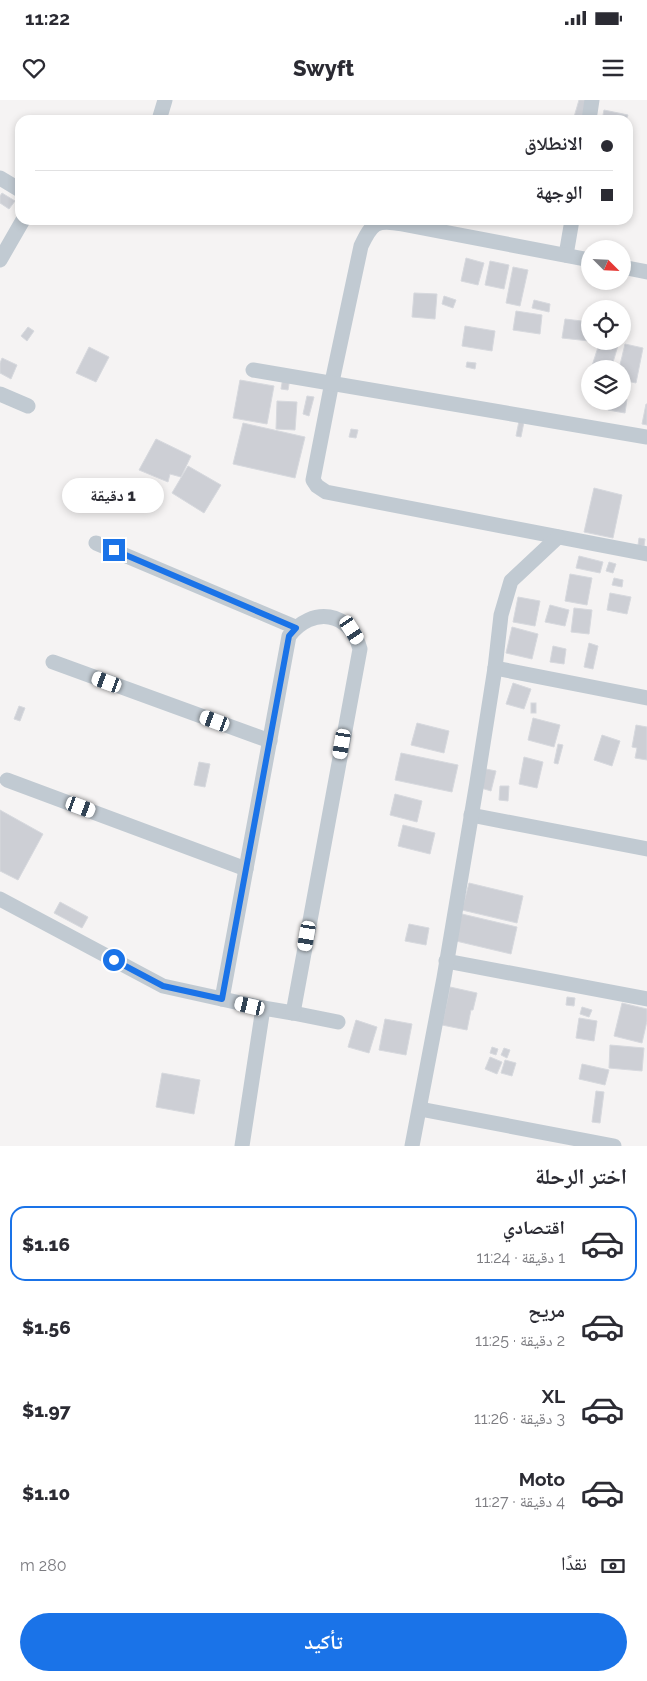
<!DOCTYPE html>
<html lang="ar">
<head>
<meta charset="utf-8">
<style>
  :root { --surface:#fff; --page:#f2f2f3; --text:#2b2b33; --muted:#7c7c81; --line:#e1e1e2; --accent:#1a73e8 }
  body { margin:0; font-family:Raleway,"Noto Naskh Arabic",sans-serif; background:var(--page); color:var(--text); direction:rtl; height:100vh; display:flex; flex-direction:column; font-size:19px; white-space:nowrap }
  * { box-sizing:border-box; margin:0 }
  p { font-size:16px; color:var(--muted) }
  .icon { flex:none; width:28px; height:28px; fill:none; stroke:currentColor; stroke-width:2; stroke-linecap:round; stroke-linejoin:round }
  .map { position:relative; height:1046px; overflow:hidden; direction:ltr }
  .details { display:flex; flex-direction:column; background:var(--surface); flex:1 }
  .details>* { flex:none }
  .top-card { position:absolute; left:15px; top:15px; width:618px; height:110px; border-radius:15px; box-shadow:0 2px 8px #0003; direction:rtl; display:grid; align-content:center; height:110px; padding:0 20px; background:var(--surface) }
  .needle { width:32px; rotate:114deg }
  .tools { position:absolute; left:581px; top:140px; display:grid; gap:10px }
  .tools a { display:grid; place-items:center; width:50px; height:50px; border-radius:50%; background:var(--surface); box-shadow:0 2px 8px #0003; font-size:25px }
  .end { position:absolute; width:22px; height:22px; margin:-11px; border:6px solid #1a73e8; background:#fff; box-shadow:0 0 0 2px #fff }
  .from { border-radius:50% }
  .bubble { position:absolute; height:35px; border-radius:18px; background:var(--surface); box-shadow:0 2px 8px #0003; font-size:16px; font-weight:800; line-height:35px; text-align:center; direction:rtl }
  .car { position:absolute; width:15px; height:30px; margin:-15px -8px; border-radius:6px; box-shadow:0 0 4px 1px #0007; background:linear-gradient(#fff 24%,#345 0 40%,#fff 0 76%,#345 0 86%,#fff 0) }
  .top-card b { display:flex; align-items:center; gap:18px; height:48px; font-size:19px }
  .top-card b+b { border-top:1px solid var(--line) }
  .top-card i { width:12px; height:12px; background:var(--text) }
  ul { padding:0; list-style:none }
  li { display:flex; align-items:center; gap:15px; height:75px; margin:0 10px 8px; padding:0 10px; border:2px solid transparent; border-radius:15px }
  li div { flex:1 }
  li b { display:block; font-size:19px }
  li em { font-style:normal; font-weight:800 }
  li.current { border-color:var(--accent) }
  li>.icon { width:45px; height:45px; stroke-width:1.5 }
  h2 { padding:0 20px; font-size:22px; line-height:60px }
  .pay { display:flex; align-items:center; gap:12px; height:55px; padding:0 20px; font-size:19px }
  .pay p { margin-inline-start:auto }
  .cta { display:flex; gap:10px; margin-top:auto; padding:10px 20px }
  .cta a { flex:1; height:58px; border-radius:30px; background:var(--accent); color:#fff; font-size:20px; font-weight:800; line-height:58px; text-align:center }
  .status { display:flex; justify-content:space-between; align-items:center; height:35px; padding:0 25px; background:var(--surface); direction:ltr }
  .status svg { height:14px; fill:currentColor }
  header { display:flex; justify-content:space-between; align-items:center; height:65px; padding:0 20px; background:var(--surface); font-size:22px; font-weight:800 }
  .map>svg:first-child { display:block }
</style>
</head>
<body>
<div class="status"><b>11:22</b><svg viewBox="0 0 49 12"><path d="M0 12V9h3v3zM5 12V6h3v6zM10 12V3h3v9zM15 12V0h3v12zM26 1h20v11H26zM47 4h2v5h-2z"/></svg></div>
<header><svg class="icon" aria-label="menu" viewBox="0 0 24 24"><path d="M4 6h16M4 12h16M4 18h16"/></svg>Swyft<svg class="icon" aria-label="heart" viewBox="0 0 24 24"><path d="M12 20l-8-8c-3-5 5-10 8-4 3-6 11-1 8 4z"/></svg></header>
<div class="map">
<svg width="647" height="1046" viewBox="0 0 647 1046">
  <rect width="100%" height="100%" fill="#f5f3f3"/>
  <g fill="#cdcfd5" stroke="#d7d9de">
    <polygon points="579,0 590,0 582,20 574,17"/>
    <polygon points="604,10 628,15 626,20 602,20"/>
    <polygon points="2,93 15,101 9,109 0,103 0,96"/>
    <polygon points="466,158 484,163 478,185 461,181"/>
    <polygon points="490,161 509,165 504,189 485,185"/>
    <polygon points="513,167 528,170 520,206 506,203"/>
    <polygon points="414,193 437,194 435,219 412,217"/>
    <polygon points="444,196 456,200 453,208 442,204"/>
    <polygon points="534,200 550,204 549,212 532,208"/>
    <polygon points="516,211 542,215 540,234 513,230"/>
    <polygon points="565,219 590,222 589,241 562,238"/>
    <polygon points="465,226 495,231 492,251 462,246"/>
    <polygon points="28,227 34,231 27,241 21,236"/>
    <polygon points="600,241 619,242 611,269 591,269"/>
    <polygon points="625,244 643,248 636,283 622,280 622,269 619,269"/>
    <polygon points="89,247 109,257 96,282 76,273"/>
    <polygon points="2,258 17,265 11,279 0,273 0,263"/>
    <polygon points="467,262 476,263 475,269 466,267"/>
    <polygon points="283,277 290,278 288,290 281,289"/>
    <polygon points="240,280 274,286 267,324 233,318"/>
    <polygon points="307,296 314,297 309,316 303,314"/>
    <polygon points="622,299 627,299 625,313 608,310 610,301 622,301"/>
    <polygon points="277,301 297,302 295,330 276,329"/>
    <polygon points="646,304 647,304 647,325 642,324"/>
    <polygon points="519,321 524,322 521,337 516,336"/>
    <polygon points="243,323 305,337 295,378 233,364"/>
    <polygon points="351,329 358,330 356,338 349,337"/>
    <polygon points="156,339 191,356 181,377 170,374 168,382 139,370"/>
    <polygon points="188,366 221,385 204,413 172,393"/>
    <polygon points="594,388 622,395 613,438 584,432"/>
    <polygon points="639,438 645,439 644,446 638,445"/>
    <polygon points="579,456 603,462 600,473 576,468"/>
    <polygon points="609,462 616,464 613,473 606,471"/>
    <polygon points="570,474 592,478 587,505 565,501"/>
    <polygon points="614,478 623,480 622,487 612,485"/>
    <polygon points="610,493 631,497 627,514 607,510"/>
    <polygon points="518,497 540,501 535,526 513,522"/>
    <polygon points="550,505 569,510 565,526 545,522"/>
    <polygon points="574,508 592,510 589,534 571,532"/>
    <polygon points="512,527 538,534 532,559 506,553"/>
    <polygon points="589,543 598,546 593,569 584,567"/>
    <polygon points="553,546 566,549 564,564 550,562"/>
    <polygon points="513,583 531,589 524,609 506,604"/>
    <rect x="531" y="603" width="5" height="10"/>
    <polygon points="19,606 25,608 20,621 14,619"/>
    <polygon points="533,618 560,625 554,647 528,640"/>
    <polygon points="417,623 449,631 444,653 411,645"/>
    <polygon points="636,625 647,627 647,660 635,658 637,648 632,647"/>
    <polygon points="602,635 620,641 612,666 594,660"/>
    <polygon points="558,644 563,645 558,664 554,663"/>
    <polygon points="401,653 458,665 452,692 395,680"/>
    <polygon points="524,657 543,662 537,688 519,684"/>
    <polygon points="199,662 210,664 205,687 194,685"/>
    <polygon points="486,669 496,671 491,691 481,688"/>
    <polygon points="500,686 509,686 508,701 499,700"/>
    <polygon points="395,694 422,701 417,722 390,715"/>
    <polygon points="0,710 43,734 18,780 0,771"/>
    <polygon points="403,725 435,733 430,754 398,746"/>
    <polygon points="469,783 523,796 517,823 462,810"/>
    <polygon points="60,802 88,817 82,828 54,813"/>
    <polygon points="462,814 517,827 511,854 456,841"/>
    <polygon points="409,824 429,828 426,845 405,841"/>
    <polygon points="450,887 477,893 473,910 471,910 467,930 442,925"/>
    <polygon points="567,897 575,898 574,906 566,905"/>
    <polygon points="622,903 647,909 647,921 642,943 614,936"/>
    <polygon points="582,907 592,910 589,917 580,914"/>
    <polygon points="579,918 597,921 594,941 576,938"/>
    <polygon points="385,919 412,924 406,955 379,950"/>
    <polygon points="356,920 377,927 369,953 348,947"/>
    <polygon points="610,945 644,948 642,971 609,968"/>
    <polygon points="492,947 498,949 496,955 490,953"/>
    <polygon points="504,948 510,950 507,958 501,955"/>
    <polygon points="490,957 502,962 497,974 485,969"/>
    <polygon points="505,960 516,963 512,976 501,973"/>
    <polygon points="582,964 609,970 605,985 579,979"/>
    <polygon points="162,973 200,980 194,1014 156,1007"/>
    <polygon points="596,991 604,992 600,1023 592,1022"/>
  </g>
  <g fill="none" stroke-linecap="round" stroke-linejoin="round">
    <g stroke="#c1cad2" stroke-width="15">
      <polyline points="159,20 165,0"/>
      <polyline points="589,20 592,0"/>
      <polyline points="0,78 20,90"/>
      <polyline points="566,155 572,120"/>
      <polyline points="0,160 23,120"/>
      <path d="M590,160L402,124C376,119 372,123 361,146L332,282L313,380L317,386L326,392L647,454"/>
      <polyline points="622,167 647,172"/>
      <polyline points="253,270 647,337"/>
      <polyline points="0,294 28,306"/>
      <polyline points="96,443 295,527"/>
      <polyline points="53,562 270,641"/>
      <polyline points="495,568 647,598"/>
      <polyline points="7,680 246,769"/>
      <polyline points="471,715 647,749"/>
      <polyline points="0,799 163,886 263,908 293,913 338,922"/>
      <polyline points="446,861 647,899"/>
      <path d="M222,899L289,536C312,506 350,511 360,549L293,913"/>
      <polyline points="420,1009 614,1046"/>
      <polyline points="242,1046 263,908"/>
      <polyline points="412,1046 444,878 477,682 495,568 501,515 511,481 558,437"/>
    </g>
  </g>
  <g fill="none" stroke-linecap="round" stroke-linejoin="round">
    <polyline stroke="#1a73e8" stroke-width="6" points="114,450 296,528 289,536 222,899 163,886 114,860"/>
  </g>
</svg>
<div class="tools">
<a><svg class="needle" viewBox="-14 -14 28 28"><path d="M0-13l5 13h-10z" fill="#e53935"/><path d="M0 13l5-13h-10z" fill="#7c7c81"/></svg></a>
<a><svg class="icon" aria-label="locate" viewBox="0 0 24 24"><circle cx="12" cy="12" r="6"/><path d="M12 2v4M12 18v4M2 12h4M18 12h4"/></svg></a>
<a><svg class="icon" aria-label="layers" viewBox="0 0 24 24"><path d="M12 4l9 5-9 5-9-5zM3 14l9 5 9-5"/></svg></a>
</div>
<i class="end from" style="left:114px;top:860px"></i>
<i class="end" style="left:114px;top:450px"></i>
<div class="bubble" style="left:62px;top:378px;width:102px">1 دقيقة</div>
<i class="car" style="left:352px;top:530px;rotate:147deg"></i>
<i class="car" style="left:107px;top:582px;rotate:290deg"></i>
<i class="car" style="left:215px;top:621px;rotate:290deg"></i>
<i class="car" style="left:342px;top:644px;rotate:190deg"></i>
<i class="car" style="left:81px;top:707px;rotate:110deg"></i>
<i class="car" style="left:307px;top:836px;rotate:190deg"></i>
<i class="car" style="left:250px;top:906px;rotate:283deg"></i>
<div class="top-card">
<b><i class="from"></i>الانطلاق</b>
<b><i></i>الوجهة</b>
</div>
</div>
<section class="details">
<h2>اختر الرحلة</h2>
<ul>
<li class="current"><svg class="icon" aria-label="car" viewBox="0 0 24 24"><path d="M5 17H2v-5l4-1 3-4h7l3 4 3 1v5h-3M9 17h6M6 11h13"/><circle cx="7" cy="17" r="2"/><circle cx="17" cy="17" r="2"/></svg><div><b>اقتصادي</b><p>1 دقيقة · 11:24</p></div><em>$1.16</em></li>
<li><svg class="icon" aria-label="car" viewBox="0 0 24 24"><path d="M5 17H2v-5l4-1 3-4h7l3 4 3 1v5h-3M9 17h6M6 11h13"/><circle cx="7" cy="17" r="2"/><circle cx="17" cy="17" r="2"/></svg><div><b>مريح</b><p>2 دقيقة · 11:25</p></div><em>$1.56</em></li>
<li><svg class="icon" aria-label="car" viewBox="0 0 24 24"><path d="M5 17H2v-5l4-1 3-4h7l3 4 3 1v5h-3M9 17h6M6 11h13"/><circle cx="7" cy="17" r="2"/><circle cx="17" cy="17" r="2"/></svg><div><b>XL</b><p>3 دقيقة · 11:26</p></div><em>$1.97</em></li>
<li><svg class="icon" aria-label="car" viewBox="0 0 24 24"><path d="M5 17H2v-5l4-1 3-4h7l3 4 3 1v5h-3M9 17h6M6 11h13"/><circle cx="7" cy="17" r="2"/><circle cx="17" cy="17" r="2"/></svg><div><b>Moto</b><p>4 دقيقة · 11:27</p></div><em>$1.10</em></li>
</ul>
<div class="pay"><svg class="icon" aria-label="cash" viewBox="0 0 24 24"><path d="M3 7h18v10H3z"/><circle cx="12" cy="12" r="2"/></svg>نقدًا<p>280 m</p></div>
<div class="cta"><a>تأكيد</a></div>
</section>
</body>
</html>
